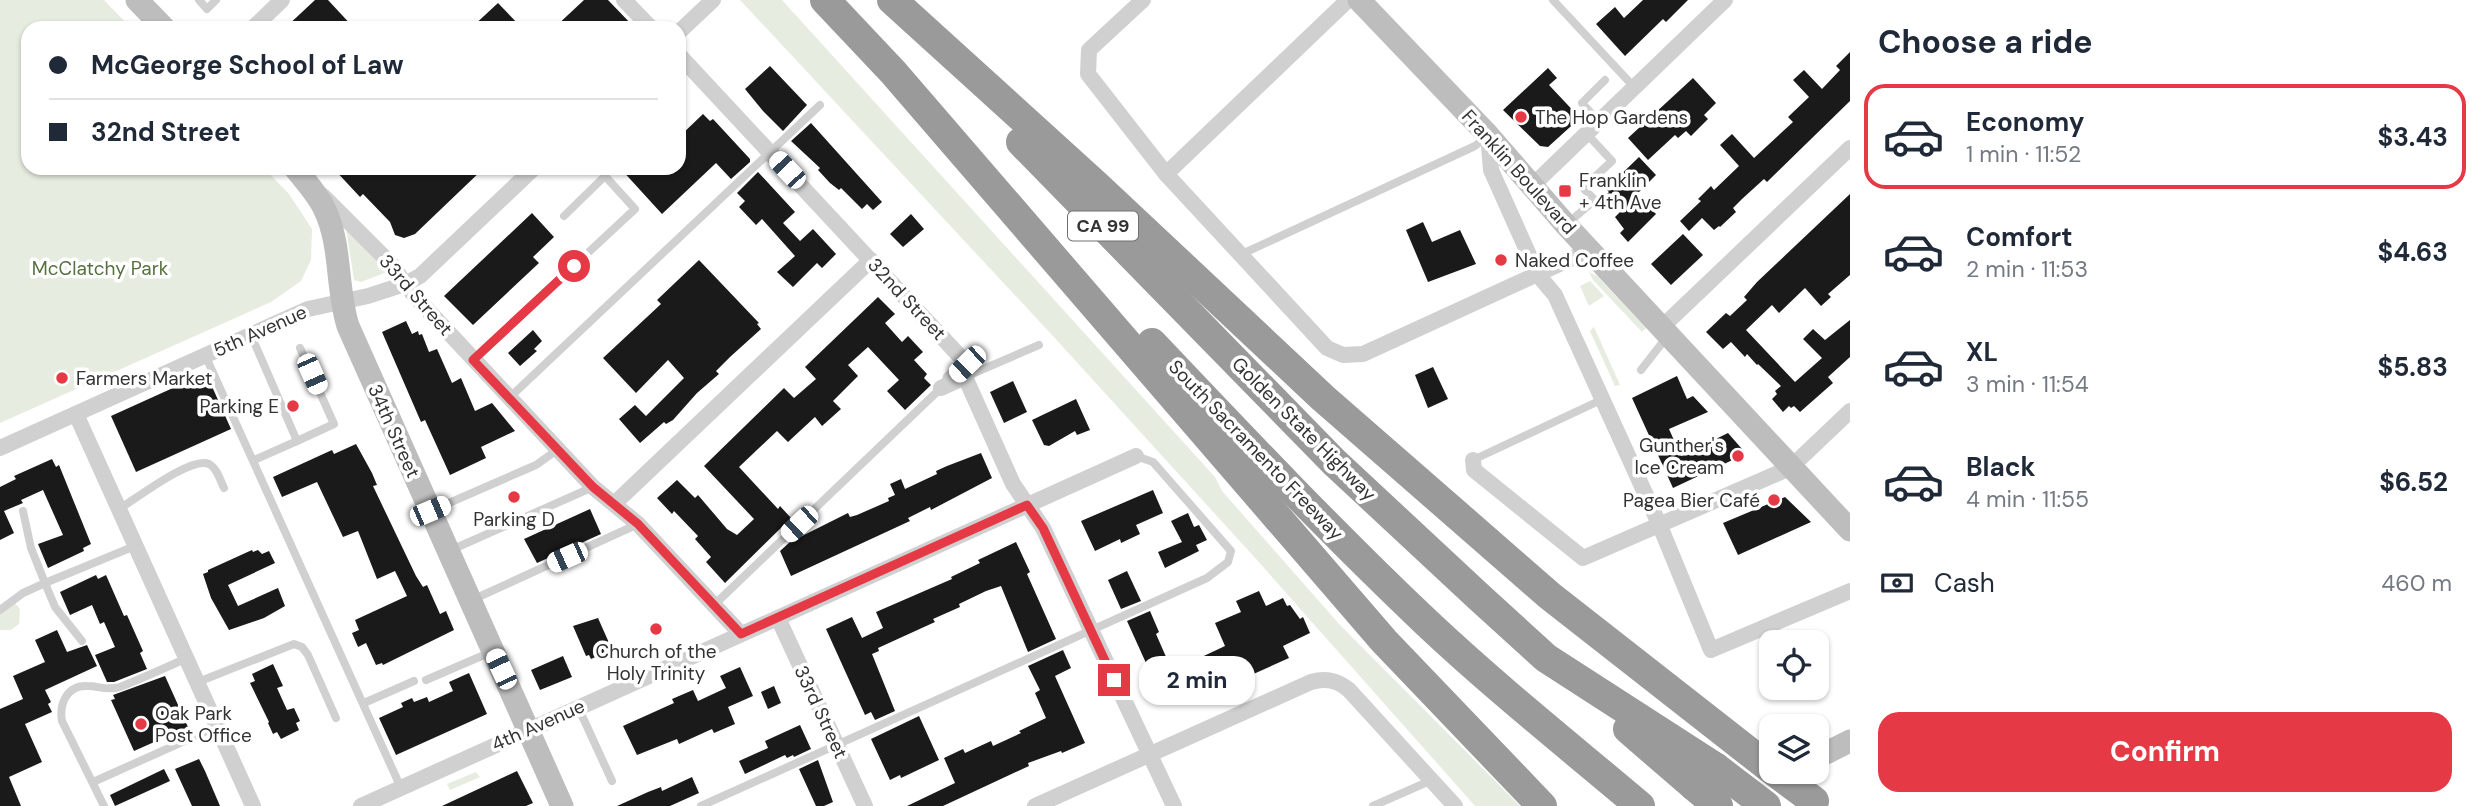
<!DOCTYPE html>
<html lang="en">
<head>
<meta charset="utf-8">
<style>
  :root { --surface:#fff; --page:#f6f6f7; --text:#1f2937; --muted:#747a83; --line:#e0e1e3; --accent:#e63946 }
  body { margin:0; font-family:"DM Sans",sans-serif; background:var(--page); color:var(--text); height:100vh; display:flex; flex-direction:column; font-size:26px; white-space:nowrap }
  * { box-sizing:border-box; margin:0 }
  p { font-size:23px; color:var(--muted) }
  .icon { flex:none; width:38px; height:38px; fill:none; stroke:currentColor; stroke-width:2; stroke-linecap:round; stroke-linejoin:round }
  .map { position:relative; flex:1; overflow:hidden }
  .drawer { display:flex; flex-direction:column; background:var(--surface); width:630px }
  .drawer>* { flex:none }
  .guide { position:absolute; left:21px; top:21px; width:665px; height:154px; border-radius:21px; box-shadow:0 2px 5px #0004; display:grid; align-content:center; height:154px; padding:0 28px; background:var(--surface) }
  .fabs { position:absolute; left:1759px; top:630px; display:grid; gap:14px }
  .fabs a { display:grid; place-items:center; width:70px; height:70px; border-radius:14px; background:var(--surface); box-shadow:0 2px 5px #0004; font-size:35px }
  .end { position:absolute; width:32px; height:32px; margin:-16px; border:9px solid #e63946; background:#fff; box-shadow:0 0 0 4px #fff }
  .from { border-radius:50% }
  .bubble { position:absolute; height:49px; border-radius:21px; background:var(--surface); box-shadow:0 2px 5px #0004; font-size:23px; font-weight:700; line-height:49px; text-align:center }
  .car { position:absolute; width:21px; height:42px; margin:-21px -10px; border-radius:9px; box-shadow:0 0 5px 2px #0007; background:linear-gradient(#fff 24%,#345 0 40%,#fff 0 76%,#345 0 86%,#fff 0) }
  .guide b { display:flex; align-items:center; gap:24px; height:66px; font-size:26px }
  .guide b+b { border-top:2px solid var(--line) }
  .guide i { width:18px; height:18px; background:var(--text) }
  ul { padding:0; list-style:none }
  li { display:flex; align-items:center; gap:21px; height:105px; margin:0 14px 10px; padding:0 14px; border:4px solid transparent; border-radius:21px }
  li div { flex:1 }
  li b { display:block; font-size:26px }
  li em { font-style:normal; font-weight:700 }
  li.selected { border-color:var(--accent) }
  li>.icon { width:63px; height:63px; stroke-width:1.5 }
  h2 { padding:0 28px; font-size:32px; line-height:84px }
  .pay { display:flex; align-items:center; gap:18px; height:77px; padding:0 28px; font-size:26px }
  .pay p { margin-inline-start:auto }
  .cta { display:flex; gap:14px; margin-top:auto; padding:14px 28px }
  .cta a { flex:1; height:80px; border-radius:21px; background:var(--accent); color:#fff; font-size:28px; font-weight:700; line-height:80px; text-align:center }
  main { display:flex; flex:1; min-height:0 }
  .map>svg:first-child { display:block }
</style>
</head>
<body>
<main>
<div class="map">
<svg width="1850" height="806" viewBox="0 0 1850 806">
  <rect width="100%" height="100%" fill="#fff"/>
  <g fill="#e6ecdf">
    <polygon points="0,0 104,0 131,28 28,28 28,168 264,168 289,194 312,229 311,260 301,281 271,302 0,423"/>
    <polygon points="740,0 782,0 1215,477 1222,491 1340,625 1520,806 1475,806 1257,560 1052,335"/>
    <polygon points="346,228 387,272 361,282 354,280"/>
    <polygon points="1589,272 1597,276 1646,328 1642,332 1593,280"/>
    <polygon points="1590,281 1604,296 1589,306 1580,286"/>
    <polygon points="1594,327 1620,385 1615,386 1590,331"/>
    <polygon points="13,601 20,609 19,624 11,630 0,630 0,610"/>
    <polygon points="476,772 480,777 450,790 447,784"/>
  </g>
  <g fill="#1a1a1a">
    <polygon points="315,0 328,0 354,28 285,28"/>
    <polygon points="584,0 608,0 635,28 554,28"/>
    <polygon points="1643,0 1688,0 1666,22 1663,19 1625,56 1596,24 1615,7 1624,18"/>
    <polygon points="498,3 522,28 471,28"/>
    <polygon points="1850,52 1850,101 1767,182 1764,179 1742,199 1733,208 1736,212 1720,227 1719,226 1714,230 1702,218 1689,231 1680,221 1701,201 1698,199 1711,186 1714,190 1739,166 1720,145 1732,134 1754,158 1793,122 1788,117 1809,97 1793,80 1804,70 1822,89 1840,70 1836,66"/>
    <polygon points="770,66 807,105 783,131 763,111 745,89"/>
    <polygon points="1548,68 1557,78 1549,85 1580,118 1548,147 1540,146 1503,110"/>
    <polygon points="1693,78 1716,103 1704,115 1708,119 1691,136 1686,131 1678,138 1675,135 1648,160 1628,138"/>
    <polygon points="703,114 710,121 713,119 750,159 750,162 731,179 716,163 662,214 620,168 679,168 679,137"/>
    <polygon points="811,123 882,202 873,210 867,204 862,209 841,188 839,190 830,183 818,170 820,168 791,141"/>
    <polygon points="1639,157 1656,175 1637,194 1656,214 1628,242 1620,233 1624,229 1615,217 1621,211 1606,195 1609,192 1606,189"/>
    <polygon points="333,168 484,168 415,234 404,238 395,235 390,222 363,194 360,197"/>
    <polygon points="758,172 795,212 783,223 800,241 813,229 836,254 822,268 817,263 793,287 777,272 795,256 762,219 756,225 739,207 745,201 737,193"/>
    <polygon points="1850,194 1850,275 1828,294 1831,297 1821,306 1805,288 1779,313 1772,305 1746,330 1795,382 1822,358 1803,339 1813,329 1825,340 1850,320 1850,357 1828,377 1833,383 1800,412 1794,406 1791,408 1789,406 1783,412 1772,399 1777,394 1775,391 1781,386 1758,364 1757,365 1747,354 1745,357 1731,342 1723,349 1706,332 1726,313 1730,316 1747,300 1744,297 1757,282"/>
    <polygon points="532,213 554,237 533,257 539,263 473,325 444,296"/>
    <polygon points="911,214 924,229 903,247 890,234"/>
    <polygon points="1423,222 1432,242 1460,230 1476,264 1428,282 1406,230"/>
    <polygon points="1683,234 1703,255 1671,285 1651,264"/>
    <polygon points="699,260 759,323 757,324 761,329 730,357 716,371 719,374 697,393 673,420 666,424 664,422 640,443 619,419 635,405 646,416 684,378 668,360 636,393 603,358 661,304 657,300"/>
    <polygon points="878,297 895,314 885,323 902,342 908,336 923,352 914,360 927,374 924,378 931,385 905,410 887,391 899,380 868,347 848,365 858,376 833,401 841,409 822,426 815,417 788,442 777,431 739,467 778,509 780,506 791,518 725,583 706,562 711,557 695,539 698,536 674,511 672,514 657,498 677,480 695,498 698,495 727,529 737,535 754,519 704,466 784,388 794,398 816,379 805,367"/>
    <polygon points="406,321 412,334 418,331 419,335 422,334 429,352 437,349 452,383 461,378 475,411 492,403 515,431 481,447 486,458 450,475 425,420 421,422 382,332"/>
    <polygon points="533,330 542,341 534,349 537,351 520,366 508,353"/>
    <polygon points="1433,367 1448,399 1428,408 1415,375"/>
    <polygon points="206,373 231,429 136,472 111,416"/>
    <polygon points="1677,376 1687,399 1693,396 1708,412 1669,429 1681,456 1728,433 1742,449 1741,456 1673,488 1632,398"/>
    <polygon points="1013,381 1027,412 1004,423 990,392"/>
    <polygon points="1076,399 1090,430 1077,435 1075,431 1049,446 1044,445 1032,420"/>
    <polygon points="356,444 372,473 377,485 373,486 416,576 423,587 427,585 440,614 446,611 454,630 383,665 382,663 376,665 366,643 358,647 352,633 359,630 355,620 407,596 395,571 377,579 358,531 343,537 317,482 282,497 273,477 332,450 334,454"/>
    <polygon points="981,453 992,478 931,510 930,507 908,518 910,521 791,576 780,551 790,542 848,513 850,517 857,515 889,501 888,498 895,495 890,484 901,479 905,489 937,474 936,471 947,466"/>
    <polygon points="52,459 56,467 59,465 91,544 83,548 84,551 48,568 38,544 63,535 43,490 21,500 23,503 4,511 14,533 0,540 0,487 16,479 14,476"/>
    <polygon points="1153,490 1163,513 1136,525 1140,534 1121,543 1120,539 1095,551 1081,521"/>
    <polygon points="1785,497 1811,522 1738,555 1723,523"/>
    <polygon points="590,509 601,534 537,563 524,539"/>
    <polygon points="1188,513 1194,527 1199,525 1207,540 1196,545 1199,551 1165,568 1158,552 1182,542 1171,521"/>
    <polygon points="1016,542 1030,572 1027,574 1056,639 1028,652 1001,586 986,591 959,604 960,607 933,619 935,622 878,648 879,651 872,654 895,711 875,720 871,712 865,715 826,629 852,617 862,638 883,628 876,612 952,579 951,577 980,563 978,560"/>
    <polygon points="252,550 253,552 258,550 262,554 269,551 275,563 228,585 238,606 278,588 285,606 264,618 229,630 211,598 203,574 208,572 208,570"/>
    <polygon points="1127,571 1141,601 1121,609 1108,580"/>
    <polygon points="96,575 98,579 106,575 124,616 127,615 143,651 140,653 147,669 114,682 107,682 95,655 115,647 104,622 100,624 92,605 70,615 60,592"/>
    <polygon points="1259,591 1266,606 1283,598 1287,606 1290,605 1300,619 1303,617 1310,633 1283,646 1289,658 1240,680 1238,674 1201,691 1200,688 1187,693 1185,690 1170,696 1167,690 1160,694 1127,621 1150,611 1159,632 1156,634 1170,666 1189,657 1191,662 1225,646 1215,623 1241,612 1236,601"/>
    <polygon points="598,618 610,645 605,648 607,652 591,659 589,655 586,656 573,626"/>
    <polygon points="57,630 67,652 87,645 97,666 45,690 51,702 48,704 52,712 25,724 42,762 9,777 21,806 0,806 0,709 23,699 13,676 45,662 35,640"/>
    <polygon points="1063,650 1071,668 1055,676 1085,743 1062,753 1061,751 1028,763 1029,766 943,806 907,806 955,783 944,758 963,749 965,753 991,741 993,746 1021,733 1019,731 1046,718 1035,693 1040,690 1028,666"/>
    <polygon points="563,656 572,677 540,690 531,670"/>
    <polygon points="273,664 283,686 277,688 287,710 294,708 300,721 296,723 299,730 281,739 277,732 273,734 268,723 269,722 250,683 255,681 252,674"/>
    <polygon points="740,667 753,696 728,707 735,724 714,733 712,729 679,744 677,739 637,755 623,726 674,703 672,699 693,690 698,701 726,688 720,676"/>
    <polygon points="469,673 487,714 396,755 379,718 403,707 401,703 412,698 414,702 427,697 429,702 453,691 449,682"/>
    <polygon points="165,676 188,727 134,751 111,700 115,699 113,695"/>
    <polygon points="774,686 781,703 768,709 761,692"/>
    <polygon points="919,716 939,760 901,778 900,775 890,780 871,739"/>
    <polygon points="800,725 811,749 794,757 793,755 787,758 785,755 745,774 739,761 768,748 765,741"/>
    <polygon points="199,759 205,771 220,806 192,806 175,769"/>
    <polygon points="818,760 833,802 824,806 816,806 799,769"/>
    <polygon points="164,769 170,781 115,806 110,795"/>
    <polygon points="517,771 533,803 526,806 442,806"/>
    <polygon points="692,777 699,793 670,806 617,806 648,792 661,787 662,791"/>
  </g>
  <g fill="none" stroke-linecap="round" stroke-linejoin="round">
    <g stroke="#d0d0d0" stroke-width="8">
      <polyline points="199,0 207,9 216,0"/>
      <polyline points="1553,0 1634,87"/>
      <polyline points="1598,121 1582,103 1605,80"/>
      <polyline points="1568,223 1595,200 1583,188 1612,161 1586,133"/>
      <polyline points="1242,254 1475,146 1486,137"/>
      <polyline points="251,335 297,441 254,460"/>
      <polyline points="205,355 401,788"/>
      <polyline points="473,360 635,209 605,176 564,216"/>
      <polyline points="1641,370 1666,338"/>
      <polyline points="965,377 1039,345"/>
      <polyline points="509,398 820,105"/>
      <polyline points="297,441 334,424 300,348"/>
      <polyline points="1473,460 1601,400"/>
      <path d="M119,509C136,499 191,456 209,464C217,468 220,480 224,488"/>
      <polyline points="433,510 536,465 557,450"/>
      <polyline points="451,550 593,487"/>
      <polyline points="472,600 638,524"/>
      <polyline points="714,605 941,388"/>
      <polyline points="0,610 23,593 45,583 31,548 23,511"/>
      <polyline points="82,641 55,607 45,583 135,546"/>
      <polyline points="426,680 491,652"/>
      <polyline points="198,682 294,644 302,647 308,655 336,718"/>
      <polyline points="364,703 414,681"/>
      <polyline points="578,707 612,781"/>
      <polyline points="93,782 218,726"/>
      <path d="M104,806L62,721C59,704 67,685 87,686C99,686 108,691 120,687C143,678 165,668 187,658"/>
      <polyline points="701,806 1207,578 1228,562 1231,551 1153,462 1136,456"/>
      <polyline points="1373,806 1432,780"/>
    </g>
    <g stroke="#d0d0d0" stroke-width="16">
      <polyline points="624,0 651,28"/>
      <polyline points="1143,0 1089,50 1088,74 1166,174 1327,348 1343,355 1363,354 1590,250"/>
      <polyline points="253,28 282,0"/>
      <polyline points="679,32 713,0"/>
      <polyline points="679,55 967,364 950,379"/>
      <polyline points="1488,135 1491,170 1538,275 1555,295 1660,526 1711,650 1850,591"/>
      <polyline points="1166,174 1348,0"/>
      <polyline points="1533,185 1725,0"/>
      <polyline points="323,196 393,266 405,284 422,304 593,487 638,524 741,634"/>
      <polyline points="1661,328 1850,148"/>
      <polyline points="941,388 965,377 1013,484 1043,528 1174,806"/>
      <polyline points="76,414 253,806"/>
      <polyline points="0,448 308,309 368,296 405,284 420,276 534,168"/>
      <polyline points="1473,460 1474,470 1583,558 1790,468 1850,411"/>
      <polyline points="614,504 871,260"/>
      <polyline points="778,618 865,806"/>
      <polyline points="361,806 1136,456"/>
      <path d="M1035,806L1311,682C1326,678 1337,680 1349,690L1455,806"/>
    </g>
    <g stroke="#bdbdbd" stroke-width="23">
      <polyline points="137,0 164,28"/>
      <polyline points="1359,0 1488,135 1566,225 1850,530"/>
      <path d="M295,168C305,181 317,193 324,208C342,244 336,288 348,326L562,806"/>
      <polyline points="1816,758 1850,741"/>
    </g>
    <g stroke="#9a9a9a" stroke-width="30">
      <polyline points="825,0 893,72 1384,641 1542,806"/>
      <polyline points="892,0 1096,185 1323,398 1550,596 1771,769"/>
      <polyline points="1021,142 1334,462 1479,597 1546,658 1715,767"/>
      <path d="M1152,343C1242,438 1332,533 1427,623C1495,687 1569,746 1640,806"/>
      <polyline points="1628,729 1694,786"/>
    </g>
    <g stroke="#9a9a9a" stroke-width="30">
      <polyline points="1715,767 1766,806"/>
      <polyline points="1775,772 1814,801"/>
      <polyline points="1694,786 1718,806"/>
    </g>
  </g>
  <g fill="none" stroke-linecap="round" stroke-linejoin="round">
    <polyline stroke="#e63946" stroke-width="9" points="574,266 473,360 593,487 638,524 741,634 1027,505 1043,528 1114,680"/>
  </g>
  <g fill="#e63946" stroke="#fff" stroke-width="2.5">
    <circle cx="1521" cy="117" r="7"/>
    <rect x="1558" y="184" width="14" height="14" rx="3.5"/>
    <circle cx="1501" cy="260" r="7"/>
    <circle cx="62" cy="378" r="7"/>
    <circle cx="293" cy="406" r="7"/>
    <circle cx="1738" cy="456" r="7"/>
    <circle cx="514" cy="497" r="7"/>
    <circle cx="1774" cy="500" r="7"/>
    <circle cx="656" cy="629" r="7"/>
    <circle cx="141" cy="724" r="7"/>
  </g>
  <g text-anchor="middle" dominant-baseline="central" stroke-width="7" stroke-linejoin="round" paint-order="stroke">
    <rect fill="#fff" stroke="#707070" stroke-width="2" x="1068" y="211.5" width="70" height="29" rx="5"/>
    <g font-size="18" font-weight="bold" fill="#333">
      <text x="1103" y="226">CA 99</text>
    </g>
    <g font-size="19" fill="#333" stroke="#fff" text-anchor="start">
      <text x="1535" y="117">The Hop Gardens</text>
      <text x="1579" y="180">Franklin<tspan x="1579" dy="22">+ 4th Ave</tspan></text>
      <text x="1515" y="260">Naked Coffee</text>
      <text x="76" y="378">Farmers Market</text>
      <text x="279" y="406" text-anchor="end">Parking E</text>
      <text x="1724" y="445" text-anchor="end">Gunther's<tspan x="1724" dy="22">Ice Cream</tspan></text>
      <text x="1760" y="500" text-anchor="end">Pagea Bier Café</text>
      <text x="514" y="519" text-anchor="middle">Parking D</text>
      <text x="656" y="651" text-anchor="middle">Church of the<tspan x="656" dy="22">Holy Trinity</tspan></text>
      <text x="155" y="713">Oak Park<tspan x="155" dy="22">Post Office</tspan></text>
    </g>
    <g font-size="19" fill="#333" stroke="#fff">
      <text transform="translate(1519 172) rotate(48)">Franklin Boulevard</text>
      <text transform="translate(416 295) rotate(49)">33rd Street</text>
      <text transform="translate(907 299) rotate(47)">32nd Street</text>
      <text transform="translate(260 331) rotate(-24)">5th Avenue</text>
      <text transform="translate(1304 429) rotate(45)">Golden State Highway</text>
      <text transform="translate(394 431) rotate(66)">34th Street</text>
      <text transform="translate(1256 450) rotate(46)">South Sacramento Freeway</text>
      <text transform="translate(821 712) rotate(65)">33rd Street</text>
      <text transform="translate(538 725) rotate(-24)">4th Avenue</text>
    </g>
    <g font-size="19" fill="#56703f" stroke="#fff">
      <text x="100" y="268">McClatchy Park</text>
    </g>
  </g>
</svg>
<div class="fabs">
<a><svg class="icon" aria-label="locate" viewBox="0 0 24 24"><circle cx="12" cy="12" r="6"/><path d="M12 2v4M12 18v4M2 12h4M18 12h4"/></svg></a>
<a><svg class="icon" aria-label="layers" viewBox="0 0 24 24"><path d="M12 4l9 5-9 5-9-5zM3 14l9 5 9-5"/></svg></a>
</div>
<i class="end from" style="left:574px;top:266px"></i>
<i class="end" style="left:1114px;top:680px"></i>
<div class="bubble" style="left:1139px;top:656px;width:116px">2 min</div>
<i class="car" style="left:787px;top:170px;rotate:317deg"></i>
<i class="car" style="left:967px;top:364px;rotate:226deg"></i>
<i class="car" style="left:312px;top:374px;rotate:156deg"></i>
<i class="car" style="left:430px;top:511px;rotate:67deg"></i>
<i class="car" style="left:799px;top:524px;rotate:227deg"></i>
<i class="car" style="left:567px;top:557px;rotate:246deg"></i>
<i class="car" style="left:501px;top:669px;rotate:335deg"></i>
<div class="guide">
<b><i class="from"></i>McGeorge School of Law</b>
<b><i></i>32nd Street</b>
</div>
</div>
<section class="drawer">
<h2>Choose a ride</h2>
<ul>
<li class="selected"><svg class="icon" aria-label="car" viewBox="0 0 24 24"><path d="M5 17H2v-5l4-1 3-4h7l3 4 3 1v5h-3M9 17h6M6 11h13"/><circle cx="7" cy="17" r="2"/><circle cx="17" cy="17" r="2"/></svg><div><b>Economy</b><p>1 min · 11:52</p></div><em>$3.43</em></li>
<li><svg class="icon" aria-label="car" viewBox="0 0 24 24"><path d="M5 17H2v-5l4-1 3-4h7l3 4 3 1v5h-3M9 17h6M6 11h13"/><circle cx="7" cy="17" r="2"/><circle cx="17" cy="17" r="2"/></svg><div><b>Comfort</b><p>2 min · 11:53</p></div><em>$4.63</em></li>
<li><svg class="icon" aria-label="car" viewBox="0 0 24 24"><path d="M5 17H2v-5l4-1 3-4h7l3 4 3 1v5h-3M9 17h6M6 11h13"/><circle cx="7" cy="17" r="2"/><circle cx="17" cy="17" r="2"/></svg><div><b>XL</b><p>3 min · 11:54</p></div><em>$5.83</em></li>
<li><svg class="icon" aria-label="car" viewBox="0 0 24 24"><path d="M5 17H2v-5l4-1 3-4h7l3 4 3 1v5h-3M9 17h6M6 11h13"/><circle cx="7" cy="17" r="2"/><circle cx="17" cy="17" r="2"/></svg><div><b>Black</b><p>4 min · 11:55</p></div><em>$6.52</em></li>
</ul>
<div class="pay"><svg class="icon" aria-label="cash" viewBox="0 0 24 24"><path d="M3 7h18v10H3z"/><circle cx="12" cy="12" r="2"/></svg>Cash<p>460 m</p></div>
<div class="cta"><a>Confirm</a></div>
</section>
</main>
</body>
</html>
